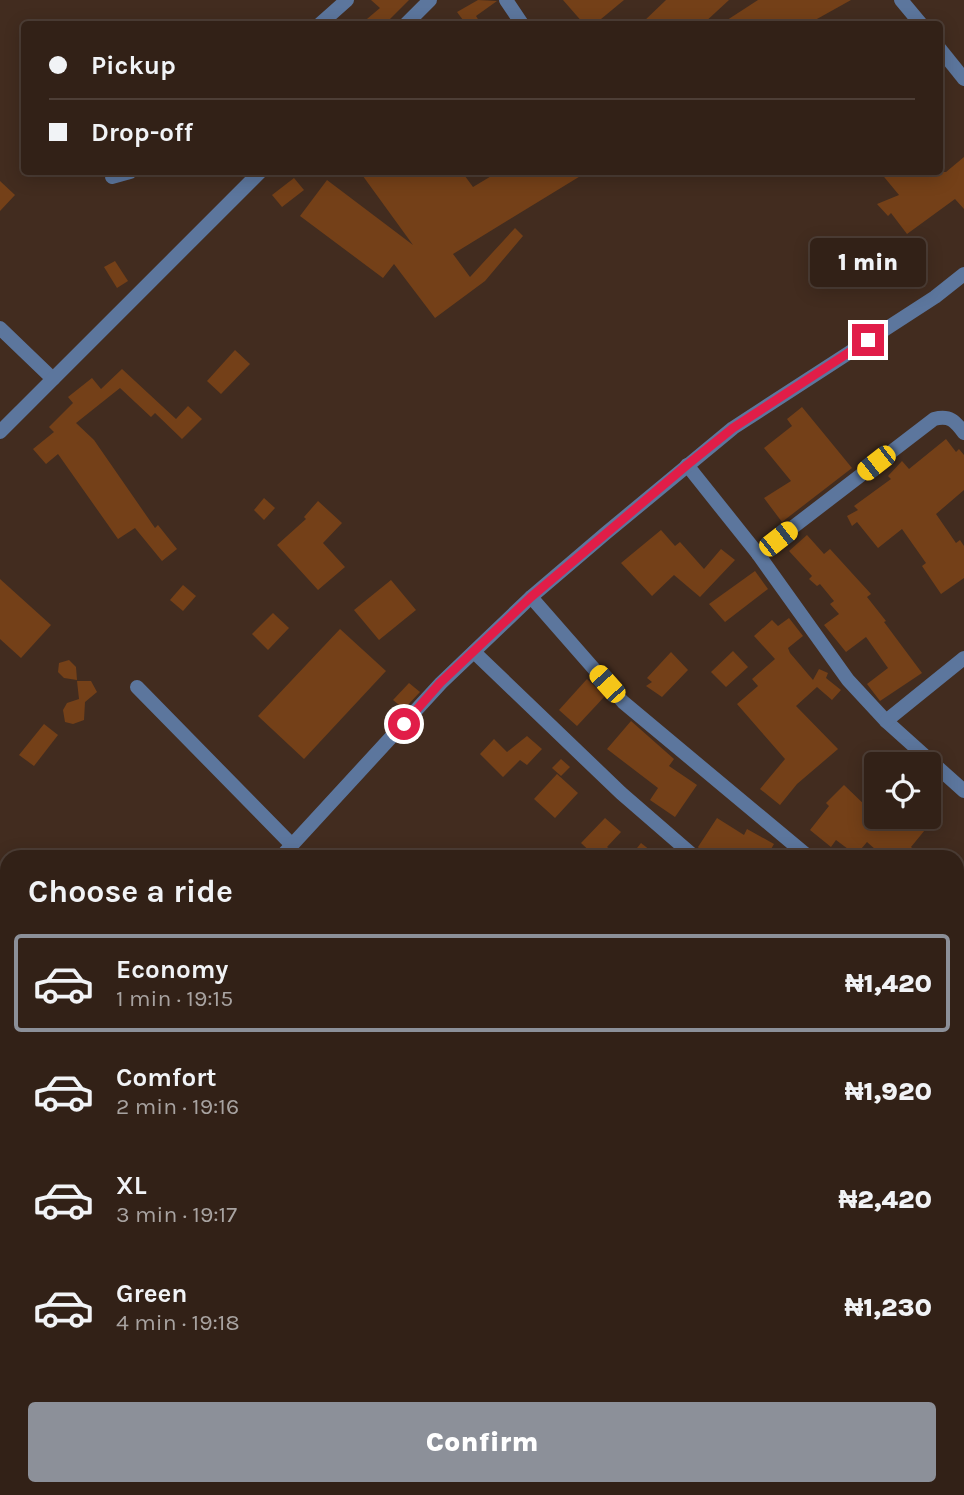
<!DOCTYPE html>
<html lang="en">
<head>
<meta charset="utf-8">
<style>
  :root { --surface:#322117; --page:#3d2e24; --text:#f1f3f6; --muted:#a8a3a1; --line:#4d3e36; --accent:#8c9099 }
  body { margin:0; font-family:Karla,sans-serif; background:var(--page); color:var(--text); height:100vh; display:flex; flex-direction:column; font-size:26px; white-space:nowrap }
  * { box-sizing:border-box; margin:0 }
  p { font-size:23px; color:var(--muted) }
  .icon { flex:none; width:38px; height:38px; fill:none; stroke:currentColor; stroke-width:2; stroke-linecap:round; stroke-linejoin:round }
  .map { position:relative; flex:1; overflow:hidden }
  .panel { position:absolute; left:0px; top:850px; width:964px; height:646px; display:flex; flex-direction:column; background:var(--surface); border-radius:21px 21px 0 0; box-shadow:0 4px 18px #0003,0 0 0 2px var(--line) }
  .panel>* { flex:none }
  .top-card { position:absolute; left:21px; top:21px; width:922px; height:154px; border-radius:7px; box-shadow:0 4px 18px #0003,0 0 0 2px var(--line); display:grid; align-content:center; height:154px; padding:0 28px; background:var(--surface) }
  .fabs { position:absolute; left:864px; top:752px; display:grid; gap:14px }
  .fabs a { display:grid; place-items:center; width:77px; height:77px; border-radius:7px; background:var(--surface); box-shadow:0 4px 18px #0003,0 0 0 2px var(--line); font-size:35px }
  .end { position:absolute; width:32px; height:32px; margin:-16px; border:9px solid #e11d48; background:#fff; box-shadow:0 0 0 4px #fff }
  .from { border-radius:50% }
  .bubble { position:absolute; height:49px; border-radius:7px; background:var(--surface); box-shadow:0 4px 18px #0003,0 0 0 2px var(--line); font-size:23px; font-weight:800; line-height:49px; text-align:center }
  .car { position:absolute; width:21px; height:42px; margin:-21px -10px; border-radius:9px; box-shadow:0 0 5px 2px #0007; background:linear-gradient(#f5c518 24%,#345 0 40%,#f5c518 0 76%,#345 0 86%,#f5c518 0) }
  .top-card b { display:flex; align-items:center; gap:24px; height:66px; font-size:26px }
  .top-card b+b { border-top:2px solid var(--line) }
  .top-card i { width:18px; height:18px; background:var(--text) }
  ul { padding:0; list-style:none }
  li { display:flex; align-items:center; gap:21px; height:98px; margin:0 14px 10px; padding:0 14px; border:4px solid transparent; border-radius:7px }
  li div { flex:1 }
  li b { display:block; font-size:26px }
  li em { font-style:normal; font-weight:800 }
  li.current { border-color:var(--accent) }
  li>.icon { width:63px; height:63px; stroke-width:1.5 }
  h2 { padding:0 28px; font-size:32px; line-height:84px }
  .button { display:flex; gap:14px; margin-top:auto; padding:14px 28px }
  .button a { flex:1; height:80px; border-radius:7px; background:var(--accent); color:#fff; font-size:28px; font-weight:800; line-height:80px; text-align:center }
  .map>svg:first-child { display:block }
</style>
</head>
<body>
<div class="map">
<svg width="964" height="1495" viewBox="0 0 964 1495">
  <rect width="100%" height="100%" fill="#422c1f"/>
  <g fill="#744018">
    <polygon points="371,0 409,0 385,24 361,24 380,8"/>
    <polygon points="478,0 497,1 476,16 481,24 466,24 457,12"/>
    <polygon points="563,0 624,0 595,24 584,24"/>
    <polygon points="666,0 729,0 703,24 641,24"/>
    <polygon points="758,0 851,0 808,24 721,24"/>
    <polygon points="964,157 964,209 955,199 907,234 891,213 888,216 877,204 899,195 880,172 946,172"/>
    <polygon points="360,172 462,172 473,187 498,172 587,172 453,254 470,277 515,228 523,236 485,281 435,318 394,264 383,278 300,216 327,180 413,245"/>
    <polygon points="294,178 304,190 282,207 272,195"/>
    <polygon points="0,181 15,195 0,211"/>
    <polygon points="115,261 128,281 117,288 104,267"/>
    <polygon points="235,350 250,364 221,394 207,381"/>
    <polygon points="122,369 176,419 188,406 202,419 182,439 155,413 151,417 120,388 76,423 94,440 155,528 158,525 177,549 162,561 135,528 118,539 58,454 46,464 33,449 54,432 49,427 73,403 68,397 92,378 101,389"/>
    <polygon points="802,407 852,468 782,522 764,498 791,481 764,448 792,426 787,419"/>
    <polygon points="946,439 956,452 959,449 964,455 964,490 936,514 956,543 960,540 964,546 964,578 941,594 922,566 926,563 902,529 878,548 857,522 852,526 847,516 858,510 854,506 891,479 888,476 902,461 909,469"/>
    <polygon points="264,498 275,508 264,520 254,510"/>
    <polygon points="318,501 342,523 323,543 345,567 318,590 277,545 306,519 304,517"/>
    <polygon points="661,530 675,546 680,542 704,569 721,549 735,560 700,597 674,575 652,596 621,563"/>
    <polygon points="807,535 824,554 830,549 871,594 867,597 886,621 884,622 922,673 880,701 867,684 888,668 866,637 846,652 824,625 839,614 830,604 834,601 820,584 817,586 809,579 812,576 789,551"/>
    <polygon points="755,571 768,589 725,622 709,604"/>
    <polygon points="0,579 51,625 21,658 0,639"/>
    <polygon points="391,580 416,610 379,640 354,610"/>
    <polygon points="183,585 196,596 183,611 170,600"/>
    <polygon points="273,613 289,628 268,650 252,634"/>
    <polygon points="789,618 803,636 788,648 790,653 813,680 819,669 828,673 826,678 841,690 832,700 817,687 796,706 838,749 797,784 780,805 760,789 785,759 737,704 758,686 752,679 775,659 754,636 772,620 778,626"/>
    <polygon points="340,629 386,671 304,759 258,716"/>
    <polygon points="733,651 748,667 726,687 711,672"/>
    <polygon points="671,652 688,670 662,697 646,686 652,682 647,678"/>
    <polygon points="69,660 76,667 77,680 64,678 58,672 59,663"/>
    <polygon points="587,679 605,696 577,726 559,710"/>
    <polygon points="77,681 91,681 97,692 85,702 84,720 73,724 65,722 63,710 67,703 79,699"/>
    <polygon points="409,683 420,692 404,709 393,700"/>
    <polygon points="631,721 674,759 669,766 697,785 675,817 650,800 658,788 607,749"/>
    <polygon points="44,724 58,735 34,766 19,755"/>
    <polygon points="527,736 542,749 527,765 520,760 503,777 480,754 494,739 507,752"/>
    <polygon points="561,759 570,767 561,776 552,768"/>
    <polygon points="557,774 578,793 555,818 534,799"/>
    <polygon points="844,785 869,809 877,800 877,817 929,817 929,797 943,808 911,847 923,858 885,858 867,842 856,855 836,840 831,847 810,830 829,806 826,803"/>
    <polygon points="605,818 621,832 607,847 623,858 597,858 581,843"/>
    <polygon points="717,818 744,835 747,829 774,844 766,858 705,858 698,847"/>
    <polygon points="641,843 660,858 629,858"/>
  </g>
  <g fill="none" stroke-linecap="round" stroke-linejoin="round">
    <g stroke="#5c769d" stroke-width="14">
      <polyline points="506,0 522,24"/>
      <polyline points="901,0 921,24"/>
      <polyline points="320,24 347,0"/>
      <polyline points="406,24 430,0"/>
      <polyline points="940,49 964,79"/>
      <polyline points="112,177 130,172"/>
      <polyline points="0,328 53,379"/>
      <polyline points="0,432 260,172"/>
      <polyline points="687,465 758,554 848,680 886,721 964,791"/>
      <path d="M758,554L934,419C950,415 955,421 964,433"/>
      <polyline points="531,597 623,702 810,858"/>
      <polyline points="474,652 621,793 696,858"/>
      <polyline points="137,687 292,845"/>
      <polyline points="886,721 964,658"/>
      <polyline points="280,858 441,683 531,597 606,533 733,428 935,297 964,274"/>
      <polyline points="0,872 7,879"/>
      <polyline points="957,977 964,982"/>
      <polyline points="957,1065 964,1057"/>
      <polyline points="957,1271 964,1266"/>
      <polyline points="957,1331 964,1341"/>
      <polyline points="957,1383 964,1374"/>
      <polyline points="957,1479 964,1482"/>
      <polyline points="636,1489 641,1495"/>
      <polyline points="624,1495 624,1489"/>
    </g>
  </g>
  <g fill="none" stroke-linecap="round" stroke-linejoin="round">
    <polyline stroke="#e11d48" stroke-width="9" points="404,724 440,683 531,597 687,465 733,428 868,340"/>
  </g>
</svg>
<div class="fabs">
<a><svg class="icon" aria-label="locate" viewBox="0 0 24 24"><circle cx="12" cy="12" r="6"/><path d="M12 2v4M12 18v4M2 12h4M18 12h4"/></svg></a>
</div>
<i class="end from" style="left:404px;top:724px"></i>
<i class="end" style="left:868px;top:340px"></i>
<div class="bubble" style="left:810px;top:238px;width:116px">1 min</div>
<i class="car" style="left:876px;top:463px;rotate:232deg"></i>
<i class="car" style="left:778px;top:539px;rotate:52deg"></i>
<i class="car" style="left:607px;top:684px;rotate:318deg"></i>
<div class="top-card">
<b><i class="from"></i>Pickup</b>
<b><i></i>Drop-off</b>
</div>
<section class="panel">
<h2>Choose a ride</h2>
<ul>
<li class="current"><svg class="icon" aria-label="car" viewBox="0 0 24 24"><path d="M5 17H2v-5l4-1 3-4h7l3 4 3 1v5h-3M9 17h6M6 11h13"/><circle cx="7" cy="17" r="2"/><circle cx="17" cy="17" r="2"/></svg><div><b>Economy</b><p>1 min · 19:15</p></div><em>₦1,420</em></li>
<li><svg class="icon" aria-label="car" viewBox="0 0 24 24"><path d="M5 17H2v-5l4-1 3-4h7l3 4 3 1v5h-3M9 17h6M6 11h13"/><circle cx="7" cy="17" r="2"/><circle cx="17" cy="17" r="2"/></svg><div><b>Comfort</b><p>2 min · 19:16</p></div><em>₦1,920</em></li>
<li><svg class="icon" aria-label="car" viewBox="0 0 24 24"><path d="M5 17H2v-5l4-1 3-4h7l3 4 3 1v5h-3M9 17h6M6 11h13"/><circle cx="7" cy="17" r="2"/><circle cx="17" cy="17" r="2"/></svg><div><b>XL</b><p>3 min · 19:17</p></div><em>₦2,420</em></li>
<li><svg class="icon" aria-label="car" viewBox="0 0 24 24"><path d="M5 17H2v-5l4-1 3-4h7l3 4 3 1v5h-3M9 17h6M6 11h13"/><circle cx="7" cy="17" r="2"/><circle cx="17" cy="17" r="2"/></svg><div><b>Green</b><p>4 min · 19:18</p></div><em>₦1,230</em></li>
</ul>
<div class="button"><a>Confirm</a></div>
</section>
</div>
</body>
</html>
